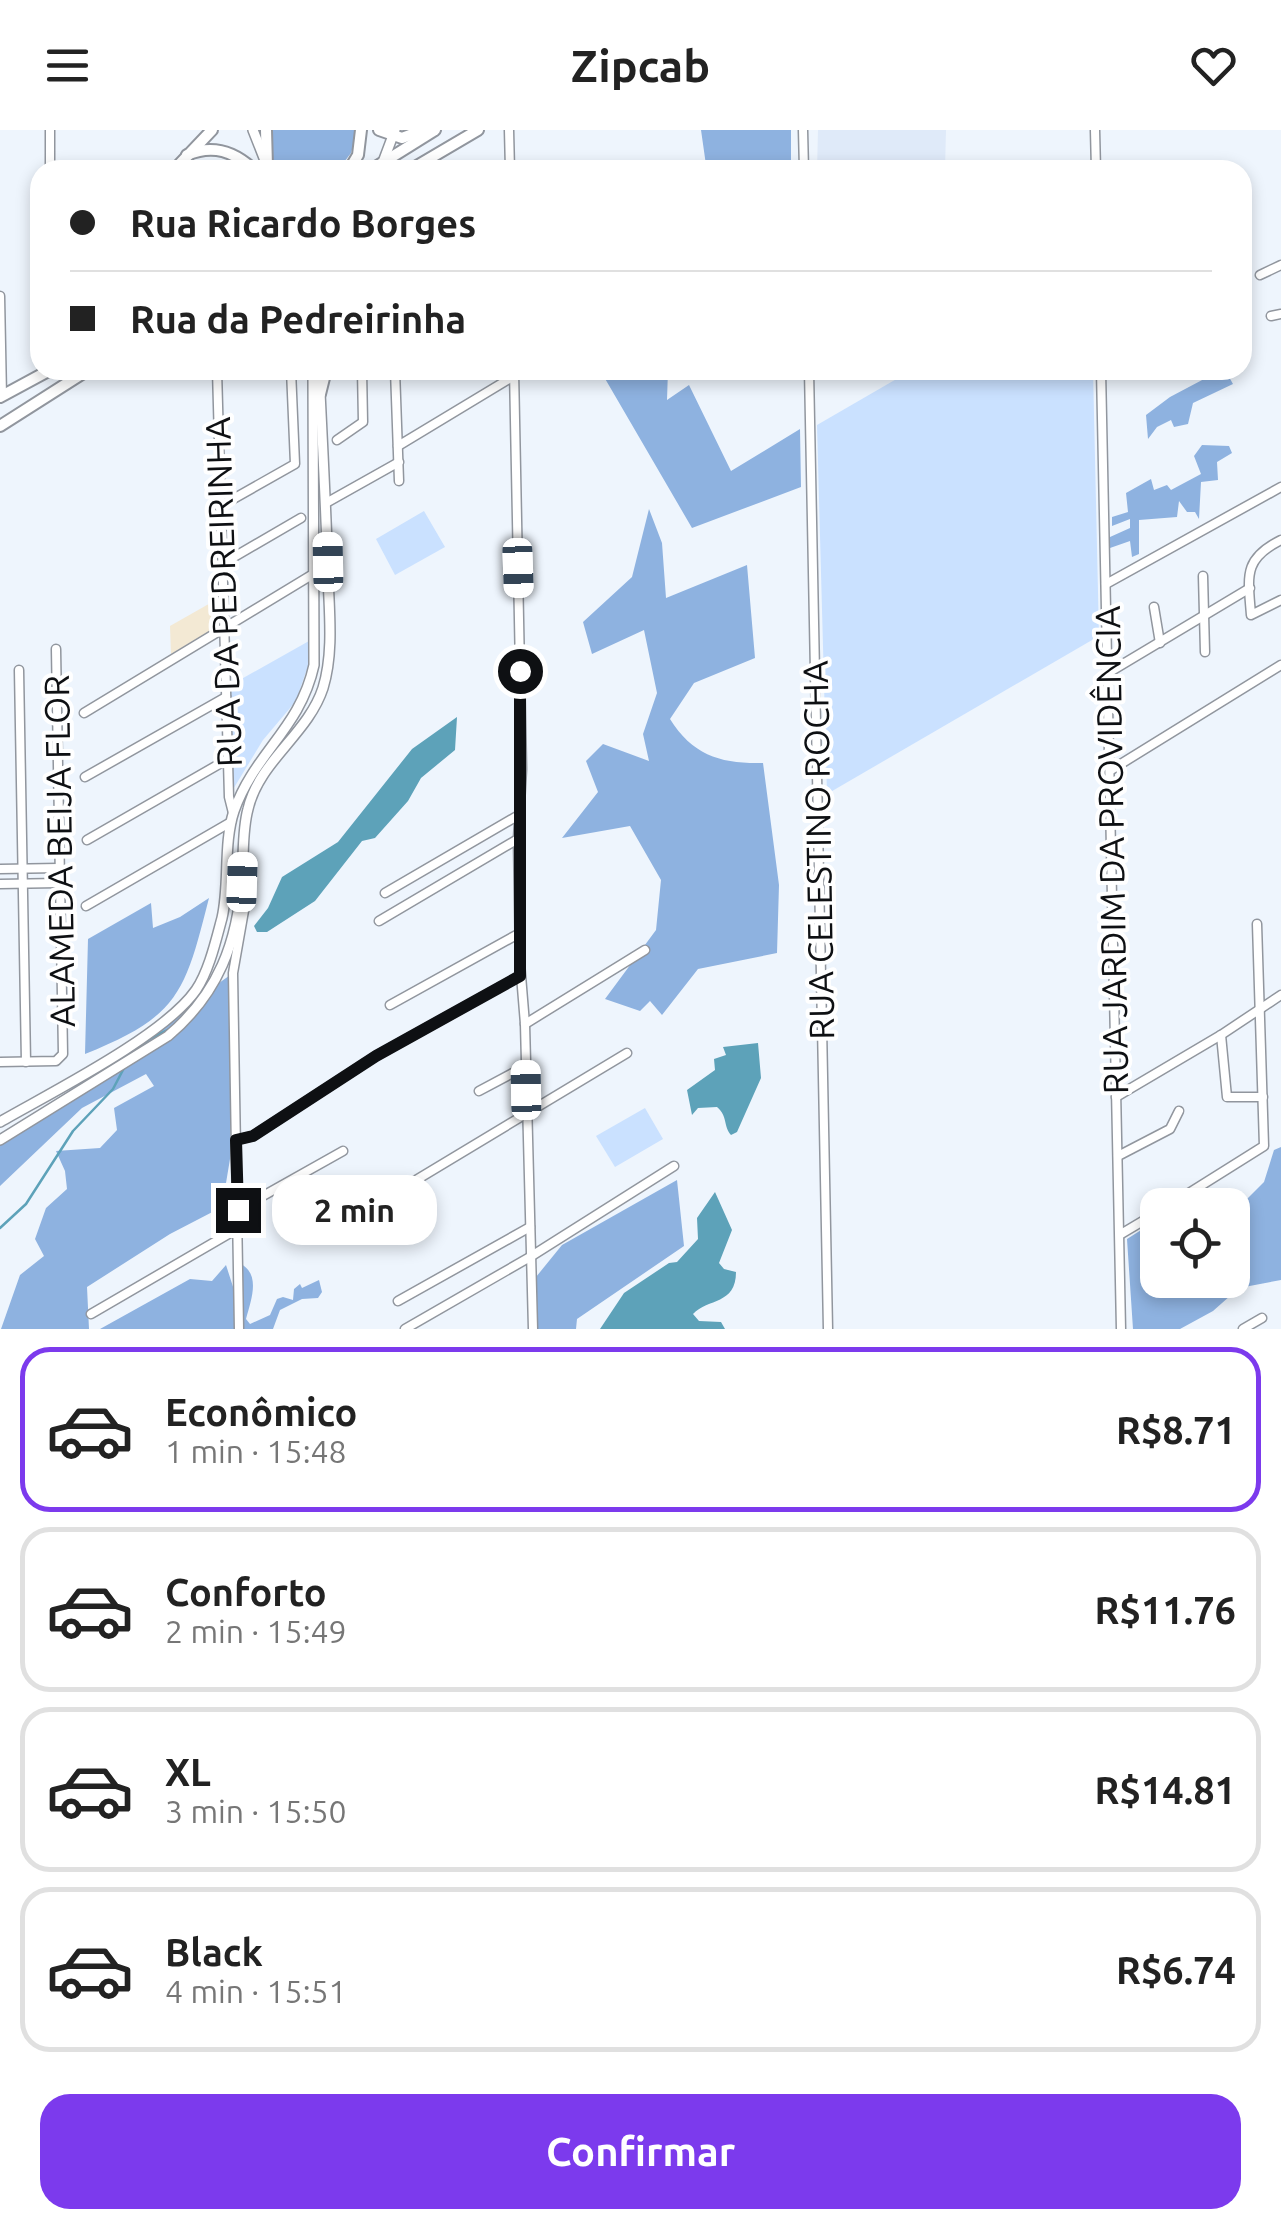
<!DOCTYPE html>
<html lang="pt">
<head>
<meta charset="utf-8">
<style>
  :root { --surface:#fff; --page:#f6f6f6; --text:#222; --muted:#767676; --line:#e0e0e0; --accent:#7c3aed }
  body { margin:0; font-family:Ubuntu,sans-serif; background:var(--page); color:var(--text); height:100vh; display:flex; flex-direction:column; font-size:38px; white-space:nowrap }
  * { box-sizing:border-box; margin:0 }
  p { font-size:32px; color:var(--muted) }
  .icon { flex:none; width:55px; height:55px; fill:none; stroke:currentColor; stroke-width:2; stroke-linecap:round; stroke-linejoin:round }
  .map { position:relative; height:1199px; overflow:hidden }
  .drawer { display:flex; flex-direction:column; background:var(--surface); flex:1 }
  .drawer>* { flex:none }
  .top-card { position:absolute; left:30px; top:30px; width:1222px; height:220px; border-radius:30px; box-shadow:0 5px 15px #0003; display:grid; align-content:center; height:220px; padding:0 40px; background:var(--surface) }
  .buttons { position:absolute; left:1140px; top:1058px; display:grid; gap:20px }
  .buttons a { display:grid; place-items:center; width:110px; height:110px; border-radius:20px; background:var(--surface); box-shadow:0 5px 15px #0003; font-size:50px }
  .end { position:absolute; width:45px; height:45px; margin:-22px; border:12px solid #0e1013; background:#fff; box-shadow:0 0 0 5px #fff }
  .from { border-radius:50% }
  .bubble { position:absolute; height:70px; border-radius:30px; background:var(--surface); box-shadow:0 5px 15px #0003; font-size:32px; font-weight:700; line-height:70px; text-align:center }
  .car { position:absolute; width:30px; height:60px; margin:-30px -15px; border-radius:12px; box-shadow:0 0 8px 2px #0007; background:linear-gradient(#fff 24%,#345 0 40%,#fff 0 76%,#345 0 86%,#fff 0) }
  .top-card b { display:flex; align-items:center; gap:35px; height:95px; font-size:38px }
  .top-card b+b { border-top:2px solid var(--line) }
  .top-card i { width:25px; height:25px; background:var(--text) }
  ul { padding:18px 0 0; list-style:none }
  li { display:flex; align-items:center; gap:30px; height:165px; margin:0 20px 15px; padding:0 20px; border:5px solid var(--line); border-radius:30px }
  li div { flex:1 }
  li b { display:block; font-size:38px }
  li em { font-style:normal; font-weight:700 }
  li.current { border-color:var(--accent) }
  li>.icon { width:90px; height:90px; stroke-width:1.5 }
  .button { display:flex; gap:20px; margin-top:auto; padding:20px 40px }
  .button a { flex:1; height:115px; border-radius:30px; background:var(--accent); color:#fff; font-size:40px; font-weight:700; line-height:115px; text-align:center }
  header { display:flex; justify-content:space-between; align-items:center; height:130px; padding:0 40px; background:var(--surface); font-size:45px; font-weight:700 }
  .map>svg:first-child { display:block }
</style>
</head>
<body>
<header><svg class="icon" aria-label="menu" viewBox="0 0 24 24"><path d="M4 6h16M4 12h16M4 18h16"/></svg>Zipcab<svg class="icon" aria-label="heart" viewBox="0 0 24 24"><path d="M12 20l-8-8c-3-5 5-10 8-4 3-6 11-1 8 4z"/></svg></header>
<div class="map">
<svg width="1281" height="1199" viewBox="0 0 1281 1199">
  <rect width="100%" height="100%" fill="#eef5fd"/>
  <polygon fill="#dfeaf9" points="818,0 946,0 945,40 817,40"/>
  <polygon fill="#f3e9d4" points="214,471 215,498 171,524 170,496"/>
  <g fill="#cae1ff">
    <polygon points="912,240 1093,240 1099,506 827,664 817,295"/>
    <polygon points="424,381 445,417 395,445 376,409"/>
    <polygon points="309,511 308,536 296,571 263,610 232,661 229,556"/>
    <polygon points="645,978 663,1009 615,1037 596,1006"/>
  </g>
  <g fill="#8eb2e0">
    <polygon points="270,0 356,0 357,3 351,23 338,40 276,40 270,25"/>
    <polygon points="701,0 791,0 791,40 701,40 706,35"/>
    <polygon points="600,240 668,240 667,270 689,255 731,341 800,299 801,357 692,398"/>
    <polygon points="1221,240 1225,240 1233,254 1193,273 1188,294 1174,297 1171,290 1157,297 1148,309 1146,285 1170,267"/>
    <polygon points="1202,315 1229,316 1232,323 1217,332 1218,350 1201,352 1199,389 1195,382 1187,382 1179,371 1177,387 1139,390 1139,424 1132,427 1130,411 1110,418 1110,407 1130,398 1130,389 1112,396 1112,387 1128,382 1126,363 1151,349 1154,360 1167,355 1171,360 1201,344 1194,326"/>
    <path d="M649,379L662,413L666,468L747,435L755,528L694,553L670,589C693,626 722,634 763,633L779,755L777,823L698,839L662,885L650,871L640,881L605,869L656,800L661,750L630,696L562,708L598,662L586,631L603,614L649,631L643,604L657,563L644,500L592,524L583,492L632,447Z"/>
    <path d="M209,768C185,862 180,886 85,924L88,809L151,773L153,798L180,787Z"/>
    <polygon points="233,843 230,1029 222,1077 170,1104 87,1157 89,1199 1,1199 20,1145 44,1126 35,1109 46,1078 67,1059 65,1041 56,1021 100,1018 117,1000 114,978 154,956 146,944 82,978 0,1056 0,1010"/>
    <polygon points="1281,1017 1281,1150 1239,1158 1213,1181 1180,1199 1133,1199 1127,1109 1157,1090 1158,1150 1232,1150 1233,1083 1264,1052 1274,1020"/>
    <polygon points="677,1050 684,1116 577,1189 576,1199 534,1199 536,1147 562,1115"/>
    <path d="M241,1134C261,1145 251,1170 246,1189L250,1194L270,1185L277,1169L283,1167L293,1170L294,1159L300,1154L302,1158L319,1150L322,1162L318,1168L302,1169L280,1180L273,1199H100L190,1149L212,1151L226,1135L235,1163Z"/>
  </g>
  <g fill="#5da2b9">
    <polygon points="457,587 455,620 421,648 408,671 375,708 362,711 315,771 267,802 257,802 254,796 268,778 282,747 338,712 412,619"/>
    <path d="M758,913L761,948L737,1002L731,1005C723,996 728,986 717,977L698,978L692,985L687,960L715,940L714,929L726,925L723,917Z"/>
    <path d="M715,1062L732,1100L719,1133L724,1139L736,1142C736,1175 708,1168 693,1184L699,1191L721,1192L725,1199H600L624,1163L669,1133L677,1132L698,1109L697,1088Z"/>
  </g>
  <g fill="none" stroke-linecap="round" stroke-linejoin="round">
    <g stroke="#5da2b9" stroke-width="2.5">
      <polyline points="141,917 149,909 168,900"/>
      <polyline points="0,1098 26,1074 73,1001 113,959 124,938"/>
    </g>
    <defs>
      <g id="minor">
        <polyline points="50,0 50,40"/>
        <polyline points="509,0 510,40"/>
        <polyline points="803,0 804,40"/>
        <polyline points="1095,0 1096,40"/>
        <polyline points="1260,145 1281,135"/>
        <polyline points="0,166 2,266"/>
        <polyline points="1271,186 1281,184"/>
        <polyline points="217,240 229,667 233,683"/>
        <polyline points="395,240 399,351"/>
        <polyline points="514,240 522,639 518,709 520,833 525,894 533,1199"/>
        <polyline points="809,240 828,1199"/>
        <polyline points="1101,240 1121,1199"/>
        <polyline points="337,310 363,292 362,240"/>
        <polyline points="398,316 514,246"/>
        <polyline points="326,373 399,332"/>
        <polyline points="219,377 295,334 291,240"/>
        <path d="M1281,410C1243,429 1248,446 1251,485L1281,470"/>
        <polyline points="222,434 301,388"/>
        <polyline points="1203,446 1205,522"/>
        <polyline points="1106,454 1281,357"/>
        <polyline points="1154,477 1160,513"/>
        <polyline points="19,540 26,932"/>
        <polyline points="1108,543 1250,458"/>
        <polyline points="84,583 315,443"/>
        <polyline points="1111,640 1281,535"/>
        <polyline points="85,647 226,567"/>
        <polyline points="87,710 228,629"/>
        <polyline points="0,739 59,738"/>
        <polyline points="0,754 59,753"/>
        <polyline points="385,763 519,685"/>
        <polyline points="86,776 231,692"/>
        <polyline points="379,791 518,709"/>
        <polyline points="390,875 520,803"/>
        <polyline points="525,894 645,820"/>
        <polyline points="1221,905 1227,967 1263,967"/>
        <polyline points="0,932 56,931 63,924 56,519"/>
        <polyline points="479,961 526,936"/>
        <polyline points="1116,967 1221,905 1281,865"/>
        <polyline points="236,1010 253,1006 376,926 520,846"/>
        <polyline points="1118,1026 1170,999 1179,981"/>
        <polyline points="383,1070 627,923"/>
        <polyline points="1170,1075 1264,1016 1257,794"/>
        <polyline points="238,1080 343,1021"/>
        <polyline points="1121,1104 1158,1082"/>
        <polyline points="398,1171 530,1097"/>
        <polyline points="91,1184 237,1099"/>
        <polyline points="239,1199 233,843 245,775 244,761"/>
        <polyline points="405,1199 530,1127 674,1036"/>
        <polyline points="1243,1199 1262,1188"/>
      </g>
      <g id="major">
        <polyline points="253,0 266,33"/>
        <polyline points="383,32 395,0"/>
        <path d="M0,992C52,962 164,906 196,860C209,841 216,810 222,788C230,753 223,714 234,681C255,622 300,599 314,535L313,240"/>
        <path d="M0,1010L168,906C218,864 238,812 242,747C244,724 242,701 248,679C259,631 308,604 323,558C334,522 329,481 328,445C326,376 322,308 319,240"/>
      </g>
      <g id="highway">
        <polyline points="266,0 267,36"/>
        <polyline points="379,0 402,8 423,0"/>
        <path d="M187,25C213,14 234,21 254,40"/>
        <polyline points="174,40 212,0"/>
        <polyline points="349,40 358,25 361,0"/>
        <polyline points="371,40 435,0"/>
        <polyline points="410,40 478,0"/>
        <polyline points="320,264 326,240"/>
        <polyline points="0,267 50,240"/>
        <polyline points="0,296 88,240"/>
      </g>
    </defs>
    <use href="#minor" stroke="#91969e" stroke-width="11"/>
    <use href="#major" stroke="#91969e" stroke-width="12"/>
    <use href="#highway" stroke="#91969e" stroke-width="14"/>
    <use href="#minor" stroke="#fff" stroke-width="8"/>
    <use href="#major" stroke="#fff" stroke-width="9"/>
    <use href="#highway" stroke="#fff" stroke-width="10"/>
  </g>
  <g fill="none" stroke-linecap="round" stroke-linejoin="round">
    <polyline stroke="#0e1013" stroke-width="12" points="238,1080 236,1010 253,1006 376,926 520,846 520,541"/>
  </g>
  <g text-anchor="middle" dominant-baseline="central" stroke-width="8" stroke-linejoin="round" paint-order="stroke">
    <g font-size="35" fill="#0e1013" stroke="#fff">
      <text transform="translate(223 462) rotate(-92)">RUA DA PEDREIRINHA</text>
      <text transform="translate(818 720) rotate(-91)">RUA CELESTINO ROCHA</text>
      <text transform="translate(1111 720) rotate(-91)">RUA JARDIM DA PROVIDÊNCIA</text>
      <text transform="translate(59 721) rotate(-91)">ALAMEDA BEIJA FLOR</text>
    </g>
  </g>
</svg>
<div class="buttons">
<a><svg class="icon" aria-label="locate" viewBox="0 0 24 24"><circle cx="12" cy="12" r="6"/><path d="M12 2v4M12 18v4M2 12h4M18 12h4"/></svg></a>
</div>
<i class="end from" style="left:520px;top:541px"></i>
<i class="end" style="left:238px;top:1080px"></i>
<div class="bubble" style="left:272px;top:1045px;width:165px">2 min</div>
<i class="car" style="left:328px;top:432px;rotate:359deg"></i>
<i class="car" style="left:518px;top:438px;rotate:178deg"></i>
<i class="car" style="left:242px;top:752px;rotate:2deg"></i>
<i class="car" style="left:526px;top:960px;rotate:359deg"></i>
<div class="top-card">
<b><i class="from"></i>Rua Ricardo Borges</b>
<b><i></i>Rua da Pedreirinha</b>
</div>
</div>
<section class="drawer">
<ul>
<li class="current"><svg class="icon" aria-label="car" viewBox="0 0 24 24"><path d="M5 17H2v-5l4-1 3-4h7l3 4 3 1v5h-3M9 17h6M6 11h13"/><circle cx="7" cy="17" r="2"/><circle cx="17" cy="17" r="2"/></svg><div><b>Econômico</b><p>1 min · 15:48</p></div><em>R$8.71</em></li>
<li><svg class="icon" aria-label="car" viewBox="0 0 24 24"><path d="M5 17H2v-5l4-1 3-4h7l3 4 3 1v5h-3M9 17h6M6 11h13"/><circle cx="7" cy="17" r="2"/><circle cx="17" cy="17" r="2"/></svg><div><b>Conforto</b><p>2 min · 15:49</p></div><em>R$11.76</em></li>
<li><svg class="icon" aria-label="car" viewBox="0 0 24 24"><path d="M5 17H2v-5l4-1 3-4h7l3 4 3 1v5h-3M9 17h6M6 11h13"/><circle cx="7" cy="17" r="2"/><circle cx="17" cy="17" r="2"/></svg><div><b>XL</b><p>3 min · 15:50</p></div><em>R$14.81</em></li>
<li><svg class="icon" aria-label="car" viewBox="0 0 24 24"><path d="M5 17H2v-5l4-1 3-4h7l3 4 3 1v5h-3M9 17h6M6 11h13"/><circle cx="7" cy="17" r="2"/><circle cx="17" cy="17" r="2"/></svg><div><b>Black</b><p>4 min · 15:51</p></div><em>R$6.74</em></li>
</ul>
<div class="button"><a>Confirmar</a></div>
</section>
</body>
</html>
